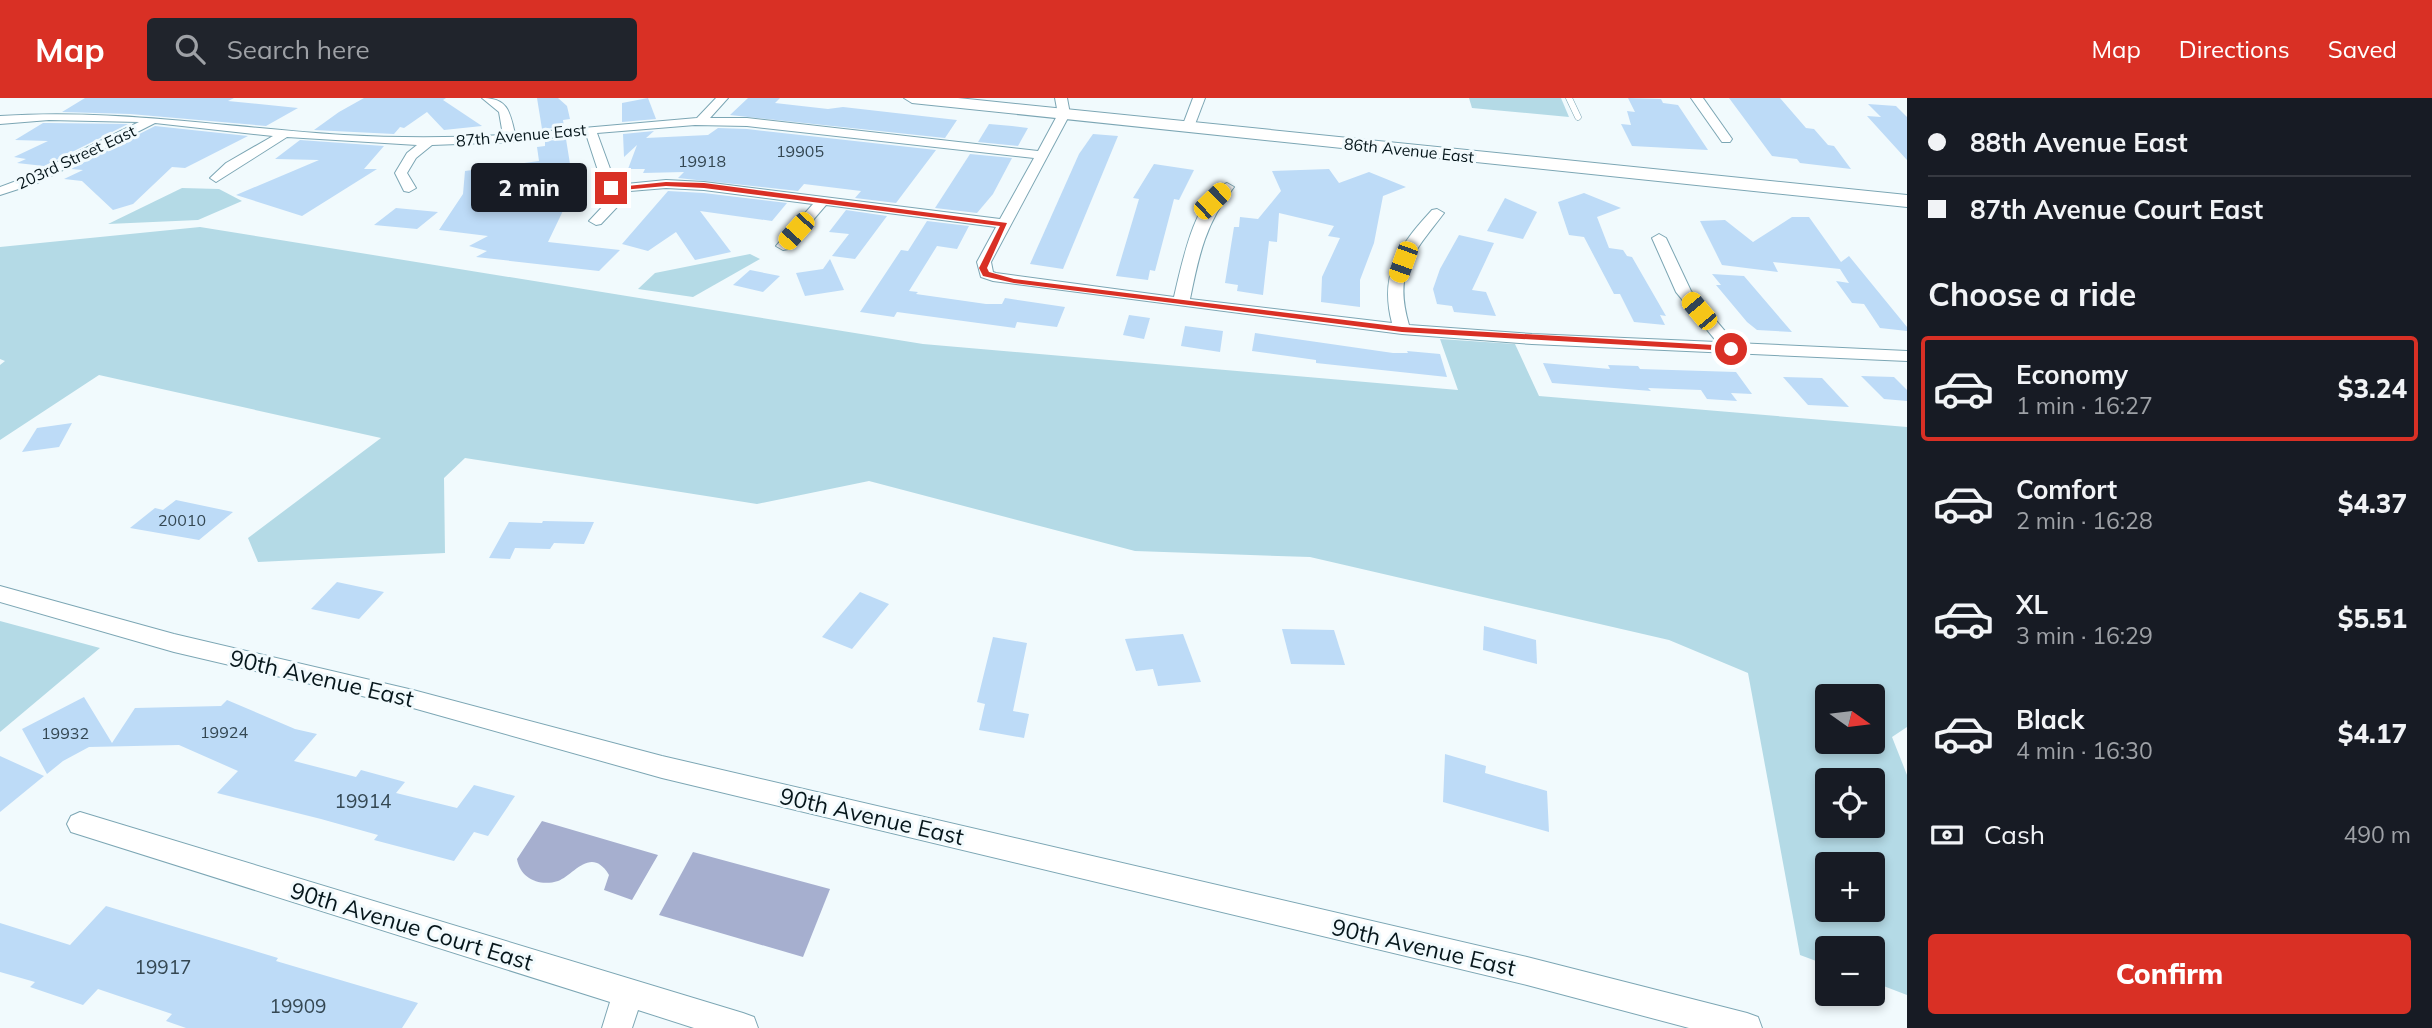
<!DOCTYPE html>
<html lang="en">
<head>
<meta charset="utf-8">
<style>
  :root { --surface:#171b24; --page:#20242c; --text:#f1f3f6; --muted:#9ea1a6; --line:#363941; --accent:#d93025 }
  body { margin:0; font-family:Mulish,sans-serif; background:var(--page); color:var(--text); height:100vh; display:flex; flex-direction:column; font-size:26px; white-space:nowrap }
  * { box-sizing:border-box; margin:0 }
  p { font-size:23px; color:var(--muted) }
  .icon { flex:none; width:38px; height:38px; fill:none; stroke:currentColor; stroke-width:2; stroke-linecap:round; stroke-linejoin:round }
  .map { position:relative; flex:1; overflow:hidden }
  .drawer { display:flex; flex-direction:column; background:var(--surface); width:525px }
  .drawer>* { flex:none }
  .top-card { display:grid; align-content:center; height:154px; padding:0 21px; background:var(--surface) }
  .needle { width:46px; rotate:104deg }
  .tools { position:absolute; left:1815px; top:586px; display:grid; gap:14px }
  .tools a { display:grid; place-items:center; width:70px; height:70px; border-radius:7px; background:var(--surface); box-shadow:0 4px 10px #0003; font-size:35px }
  .end { position:absolute; width:32px; height:32px; margin:-16px; border:9px solid #d93025; background:#fff; box-shadow:0 0 0 4px #fff }
  .from { border-radius:50% }
  .bubble { position:absolute; height:49px; border-radius:7px; background:var(--surface); box-shadow:0 4px 10px #0003; font-size:23px; font-weight:800; line-height:49px; text-align:center }
  .car { position:absolute; width:21px; height:42px; margin:-21px -10px; border-radius:9px; box-shadow:0 0 5px 2px #0007; background:linear-gradient(#f5c518 24%,#345 0 40%,#f5c518 0 76%,#345 0 86%,#f5c518 0) }
  .top-card b { display:flex; align-items:center; gap:24px; height:66px; font-size:26px }
  .top-card b+b { border-top:2px solid var(--line) }
  .top-card i { width:18px; height:18px; background:var(--text) }
  ul { padding:0; list-style:none }
  li { display:flex; align-items:center; gap:21px; height:105px; margin:0 14px 10px; padding:0 7px; border:4px solid transparent; border-radius:7px }
  li div { flex:1 }
  li b { display:block; font-size:26px }
  li em { font-style:normal; font-weight:800 }
  li.active { border-color:var(--accent) }
  li>.icon { width:63px; height:63px; stroke-width:1.5 }
  h2 { padding:0 21px; font-size:32px; line-height:84px }
  .pay { display:flex; align-items:center; gap:18px; height:77px; padding:0 21px; font-size:26px }
  .pay p { margin-inline-start:auto }
  .primary-button { display:flex; gap:14px; margin-top:auto; padding:14px 21px }
  .primary-button a { flex:1; height:80px; border-radius:7px; background:var(--accent); color:#fff; font-size:28px; font-weight:800; line-height:80px; text-align:center }
  header { display:flex; align-items:center; gap:42px; box-sizing:border-box; height:98px; padding:0 35px; background:var(--accent); color:#fff }
  header strong { font-size:33px }
  nav { display:flex; gap:38px; margin-inline-start:auto; font-size:24px }
  .search { width:490px; height:63px; background:var(--page); display:flex; align-items:center; gap:18px; box-sizing:border-box; padding:0 24px; border-radius:7px; color:var(--muted); font-size:26px }
  main { display:flex; flex:1; min-height:0 }
  .map>svg:first-child { display:block }
</style>
</head>
<body>
<header>
<strong>Map</strong>
<div class="search"><svg class="icon" aria-label="search" viewBox="0 0 24 24"><circle cx="10" cy="10" r="6"/><path d="M15 15l6 6"/></svg>Search here</div>
<nav><a>Map</a><a>Directions</a><a>Saved</a></nav>
</header>
<main>
<div class="map">
<svg width="1907" height="930" viewBox="0 0 1907 930">
  <rect width="100%" height="100%" fill="#f1fafd"/>
  <g fill="#b4dae6" fill-rule="evenodd">
    <polygon points="1469,0 1561,0 1569,19 1472,10"/>
    <polygon points="182,90 219,91 242,103 198,122 108,126"/>
    <path d="M200,129L923,246L1458,292L1440,241L1515,246L1539,298L1907,329V629L1892,639L1907,677V897L1873,884L1872,850H1827V867L1800,857L1748,575L1669,542L1310,459L1135,453L869,383L757,406L465,360L444,380L445,455L258,464L248,440L381,340L99,277L0,342V267L5,263L0,261V149ZM1827,598H1872V644H1827ZM1827,682H1872V728H1827ZM1827,766H1872V812H1827Z"/>
    <polygon points="750,156 760,161 693,199 638,191 655,175"/>
    <polygon points="0,523 100,550 0,634"/>
  </g>
  <g fill="#a6afcf">
    <path d="M542,723L658,757L632,802L604,792L609,777C591,747 573,778 558,783C539,789 520,780 517,761Z"/>
    <polygon points="693,754 830,791 803,859 659,817"/>
  </g>
  <g fill="#bddbf7">
    <polygon points="85,0 234,0 228,3 298,10 266,28 130,16 62,14"/>
    <polygon points="364,0 446,0 443,2 482,28 444,32 427,14 404,30 400,29 394,36 314,32 339,14"/>
    <polygon points="537,0 558,0 567,8 570,21 563,22 564,29 542,31"/>
    <polygon points="648,0 656,21 622,24 622,5"/>
    <polygon points="748,0 780,0 775,5 828,11 843,9 957,22 945,40 730,17"/>
    <polygon points="1628,0 1661,1 1663,5 1678,7 1708,52 1632,48 1621,26 1631,27 1627,13 1635,14"/>
    <polygon points="1729,0 1780,0 1806,30 1814,31 1828,47 1834,48 1851,71 1800,65 1797,61 1772,58"/>
    <polygon points="1868,6 1896,8 1907,19 1907,62 1867,18 1881,19"/>
    <polygon points="43,25 49,25 128,26 44,68 17,65 26,61 14,59 48,43 15,42"/>
    <polygon points="989,26 1012,28 1028,30 1018,48 978,44"/>
    <polygon points="155,28 248,38 185,70 172,69 133,106 113,112 82,83 64,81 83,72 71,71"/>
    <polygon points="718,30 747,31 936,52 896,105 855,100 861,93 804,86 798,93 678,80 684,74 643,75 645,71 628,71 637,47 624,59 623,36 654,33 646,40 708,37"/>
    <polygon points="1093,36 1118,38 1063,171 1030,166 1079,56"/>
    <polygon points="566,41 570,66 576,65 580,86 571,87 572,94 548,144 620,152 599,173 476,159 487,153 469,148 488,138 439,132 463,96 465,73 539,63 537,49 545,48 545,43"/>
    <polygon points="300,42 384,48 364,71 377,71 302,118 236,97 319,62 275,61"/>
    <polygon points="970,56 1012,60 993,96 977,115 935,110"/>
    <polygon points="1154,66 1194,72 1179,102 1174,101 1155,173 1150,172 1148,182 1116,178 1139,101 1133,100"/>
    <polygon points="1329,71 1339,85 1369,74 1406,89 1383,98 1374,145 1360,182 1360,209 1321,204 1322,179 1340,140 1328,138 1334,128 1279,115 1277,144 1269,143 1263,197 1237,193 1238,187 1225,185 1234,129 1239,129 1240,119 1258,121 1281,93 1272,73"/>
    <polygon points="668,93 704,95 787,105 772,123 700,113 731,154 695,162 676,134 648,153 622,146"/>
    <polygon points="1584,95 1621,110 1597,119 1609,150 1623,152 1627,158 1632,159 1666,218 1660,217 1665,227 1634,224 1620,196 1614,196 1584,139 1569,137 1558,104"/>
    <polygon points="1505,100 1537,114 1523,141 1487,133"/>
    <polygon points="396,110 438,114 417,131 374,127"/>
    <polygon points="846,112 887,118 855,161 832,158 849,136 829,134"/>
    <polygon points="1792,119 1809,119 1841,164 1849,158 1907,229 1907,233 1880,230 1864,206 1852,205 1836,183 1849,185 1840,171 1773,164 1778,174 1722,167 1700,123 1725,122 1753,144"/>
    <polygon points="927,123 969,128 957,151 937,148 909,193 918,194 916,196 986,206 1002,206 1005,200 1065,209 1057,229 1017,224 1015,230 897,214 894,219 860,214 901,152 908,153"/>
    <polygon points="1459,137 1494,145 1472,192 1486,194 1496,218 1454,214 1452,208 1437,206 1433,191 1440,171"/>
    <polygon points="830,161 844,192 805,198 796,175 823,171"/>
    <polygon points="750,172 780,178 763,194 733,187"/>
    <polygon points="1712,176 1744,178 1792,234 1757,232 1747,224 1716,187 1721,187"/>
    <polygon points="1129,217 1150,220 1144,241 1123,237"/>
    <polygon points="1185,228 1223,233 1220,254 1181,248"/>
    <polygon points="1255,235 1393,255 1408,255 1407,253 1440,256 1447,279 1316,265 1316,262 1252,253"/>
    <polygon points="1543,265 1610,271 1608,267 1638,268 1640,271 1736,274 1752,296 1731,295 1737,303 1707,301 1701,292 1648,290 1651,293 1552,285"/>
    <polygon points="1861,278 1894,279 1907,292 1907,303 1884,301"/>
    <polygon points="1783,279 1822,280 1849,309 1808,307"/>
    <polygon points="72,325 59,349 22,354 37,330"/>
    <polygon points="176,402 233,414 199,442 130,430 155,410 163,412"/>
    <polygon points="543,423 594,424 584,446 554,445 550,451 515,450 510,461 489,460 509,424 542,425"/>
    <polygon points="337,484 384,494 359,521 311,511"/>
    <polygon points="860,494 889,506 852,551 822,539"/>
    <polygon points="1484,528 1536,542 1537,566 1483,552"/>
    <polygon points="1282,531 1334,532 1345,567 1291,566"/>
    <polygon points="1183,536 1201,584 1158,588 1153,571 1136,573 1125,541"/>
    <polygon points="993,539 1027,545 1013,613 1029,616 1024,640 979,632 985,606 977,604"/>
    <polygon points="84,599 112,645 135,610 221,608 227,602 295,631 317,636 294,663 356,679 361,672 405,684 396,695 457,710 474,687 515,698 488,738 474,734 454,763 374,742 378,737 321,721 217,695 238,673 179,647 89,649 63,663 47,676 22,631"/>
    <polygon points="1445,656 1486,668 1485,675 1547,693 1549,734 1443,704"/>
    <polygon points="0,658 44,678 0,714"/>
    <polygon points="106,808 278,860 276,863 418,905 402,930 186,930 166,923 172,916 98,891 83,907 30,889 35,884 0,874 0,825 70,847"/>
  </g>
  <g fill="none" stroke-linecap="round" stroke-linejoin="round">
    <defs>
      <polyline id="lane" points="1569,0 1578,19"/>
      <g id="street">
        <path d="M482,0C508,0 510,14 515,36L697,20L716,0H728L710,20H747L1038,53L1058,16L1055,0H1067L1070,16L991,164L993,174L996,175L1174,199C1181,170 1195,96 1227,85L1234,89C1205,126 1199,157 1190,201L1392,225C1379,175 1399,148 1432,112L1437,111L1444,115C1413,156 1393,173 1409,227L1532,236L1717,244L1676,194L1652,140L1659,136L1666,140L1691,193L1735,245L1907,253V263L1532,246L1402,236L993,183L981,179L977,164L996,129L826,107L788,151L783,152L776,148L813,106L704,92L666,90L618,94L619,107L601,126L596,127L589,123L605,106L604,91L586,36L510,44L432,47L416,60L407,75L416,90L409,94L404,93L395,75L407,55L417,47L287,39L216,84L210,80L226,65L273,38L155,25L37,85L0,97V89L27,79L139,24L49,22L0,26V18C118,10 228,30 344,37C397,40 450,40 503,37L499,14ZM695,27L747,28L1034,60L1000,121L704,84L666,82L616,87L597,35Z"/>
        <polygon points="1193,0 1205,0 1194,29 1188,33 1182,29"/>
        <polygon points="1691,0 1703,0 1732,41 1730,44 1722,44"/>
        <polygon points="0,488 174,536 413,592 662,658 1527,859 1747,915 1758,919 1762,930 1689,930 1527,887 662,680 413,610 174,554 0,504"/>
        <polygon points="80,714 743,915 754,919 758,930 694,930 638,912 632,930 602,930 610,904 71,734 67,726 71,718"/>
      </g>
      <polygon id="secondary" points="904,0 958,0 1907,97 1907,109 912,5"/>
    </defs>
    <use href="#lane" stroke="#7ca6b4" stroke-width="7"/>
    <use href="#street" stroke="#7ca6b4" stroke-width="2"/>
    <use href="#secondary" stroke="#7ca6b4" stroke-width="2"/>
    <use href="#lane" stroke="#fff" stroke-width="6"/>
    <use href="#street" fill="#fff" fill-rule="evenodd"/>
    <use href="#secondary" fill="#fff" fill-rule="evenodd"/>
  </g>
  <polygon fill="#d93025" points="666,84 704,85 1007,125 987,170 989,174 1014,181 1402,229 1731,248 1735,251 1731,253 1402,234 1014,185 983,178 979,170 1000,128 704,90 666,88 611,93 608,90"/>
  <g text-anchor="middle" dominant-baseline="central" stroke-width="6" stroke-linejoin="round" paint-order="stroke">
    <g font-size="16" fill="#06161b" stroke="#f1fafd">
      <text transform="translate(521 37) rotate(-5)">87th Avenue East</text>
      <text transform="translate(1409 52) rotate(6)">86th Avenue East</text>
      <text transform="translate(76 59) rotate(-25)">203rd Street East</text>
    </g>
    <g font-size="16" fill="#344752">
      <text x="800" y="53">19905</text>
      <text x="702" y="63">19918</text>
      <text x="182" y="422">20010</text>
      <text x="224" y="634">19924</text>
      <text x="65" y="635">19932</text>
    </g>
    <g font-size="19" fill="#344752">
      <text x="363" y="703">19914</text>
      <text x="163" y="869">19917</text>
      <text x="298" y="908">19909</text>
    </g>
    <g font-size="23" fill="#06161b" stroke="#f1fafd">
      <text transform="translate(322 580) rotate(13)">90th Avenue East</text>
      <text transform="translate(872 718) rotate(13)">90th Avenue East</text>
      <text transform="translate(412 828) rotate(17)">90th Avenue Court East</text>
      <text transform="translate(1424 849) rotate(13)">90th Avenue East</text>
    </g>
  </g>
</svg>
<div class="tools">
<a><svg class="needle" viewBox="-14 -14 28 28"><path d="M0-13l5 13h-10z" fill="#e53935"/><path d="M0 13l5-13h-10z" fill="#9ea1a6"/></svg></a>
<a><svg class="icon" aria-label="locate" viewBox="0 0 24 24"><circle cx="12" cy="12" r="6"/><path d="M12 2v4M12 18v4M2 12h4M18 12h4"/></svg></a>
<a>+</a>
<a>−</a>
</div>
<i class="end from" style="left:1731px;top:251px"></i>
<i class="end" style="left:611px;top:90px"></i>
<div class="bubble" style="left:471px;top:65px;width:116px">2 min</div>
<i class="car" style="left:1212px;top:103px;rotate:46deg"></i>
<i class="car" style="left:796px;top:133px;rotate:222deg"></i>
<i class="car" style="left:1403px;top:164px;rotate:200deg"></i>
<i class="car" style="left:1699px;top:213px;rotate:320deg"></i>
</div>
<section class="drawer">
<div class="top-card">
<b><i class="from"></i>88th Avenue East</b>
<b><i></i>87th Avenue Court East</b>
</div>
<h2>Choose a ride</h2>
<ul>
<li class="active"><svg class="icon" aria-label="car" viewBox="0 0 24 24"><path d="M5 17H2v-5l4-1 3-4h7l3 4 3 1v5h-3M9 17h6M6 11h13"/><circle cx="7" cy="17" r="2"/><circle cx="17" cy="17" r="2"/></svg><div><b>Economy</b><p>1 min · 16:27</p></div><em>$3.24</em></li>
<li><svg class="icon" aria-label="car" viewBox="0 0 24 24"><path d="M5 17H2v-5l4-1 3-4h7l3 4 3 1v5h-3M9 17h6M6 11h13"/><circle cx="7" cy="17" r="2"/><circle cx="17" cy="17" r="2"/></svg><div><b>Comfort</b><p>2 min · 16:28</p></div><em>$4.37</em></li>
<li><svg class="icon" aria-label="car" viewBox="0 0 24 24"><path d="M5 17H2v-5l4-1 3-4h7l3 4 3 1v5h-3M9 17h6M6 11h13"/><circle cx="7" cy="17" r="2"/><circle cx="17" cy="17" r="2"/></svg><div><b>XL</b><p>3 min · 16:29</p></div><em>$5.51</em></li>
<li><svg class="icon" aria-label="car" viewBox="0 0 24 24"><path d="M5 17H2v-5l4-1 3-4h7l3 4 3 1v5h-3M9 17h6M6 11h13"/><circle cx="7" cy="17" r="2"/><circle cx="17" cy="17" r="2"/></svg><div><b>Black</b><p>4 min · 16:30</p></div><em>$4.17</em></li>
</ul>
<div class="pay"><svg class="icon" aria-label="cash" viewBox="0 0 24 24"><path d="M3 7h18v10H3z"/><circle cx="12" cy="12" r="2"/></svg>Cash<p>490 m</p></div>
<div class="primary-button"><a>Confirm</a></div>
</section>
</main>
</body>
</html>
